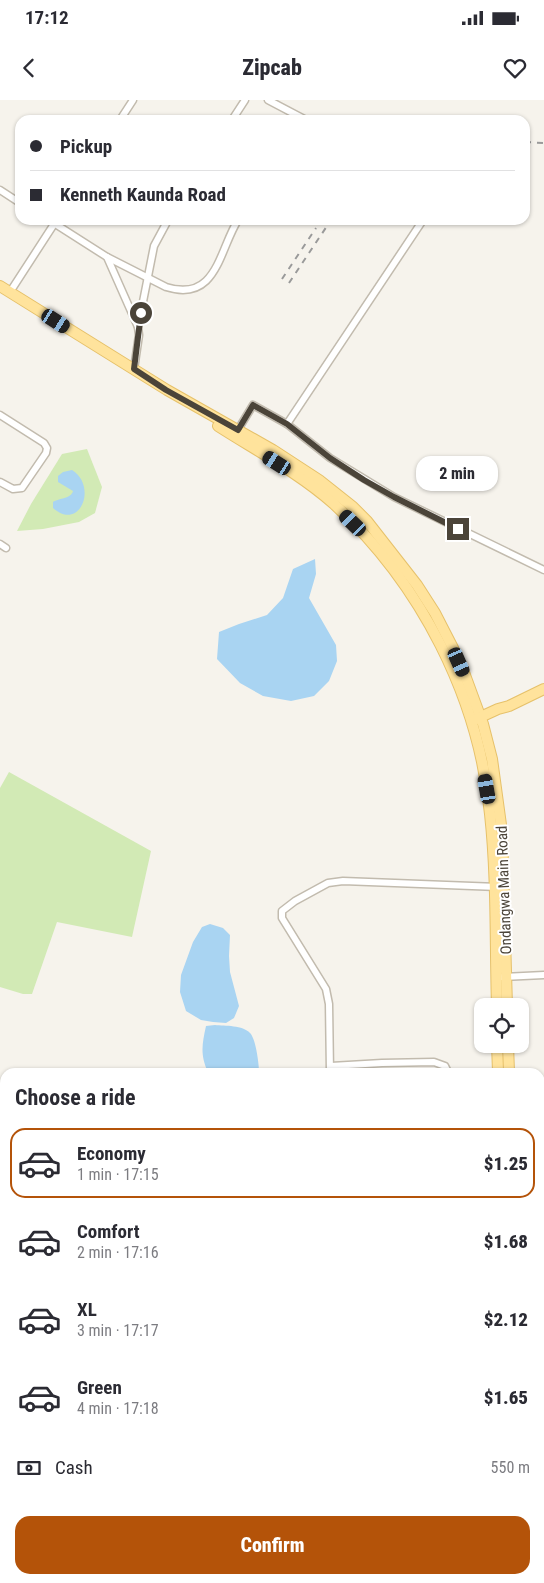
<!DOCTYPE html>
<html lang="en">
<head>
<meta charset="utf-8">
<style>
  :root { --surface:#fff; --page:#f2f2f3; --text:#2b2b33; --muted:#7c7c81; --line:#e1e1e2; --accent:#b45309 }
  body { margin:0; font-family:"Roboto Condensed",sans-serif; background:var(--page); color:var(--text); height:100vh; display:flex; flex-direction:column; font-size:19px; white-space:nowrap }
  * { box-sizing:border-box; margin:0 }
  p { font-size:16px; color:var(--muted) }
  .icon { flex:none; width:28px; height:28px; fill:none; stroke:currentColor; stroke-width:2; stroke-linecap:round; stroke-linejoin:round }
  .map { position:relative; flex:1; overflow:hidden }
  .panel { position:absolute; left:0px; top:968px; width:545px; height:516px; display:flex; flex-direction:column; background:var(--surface); border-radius:15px 15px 0 0; box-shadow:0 1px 4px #0004 }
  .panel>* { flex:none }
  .banner { position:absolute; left:15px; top:15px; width:515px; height:110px; border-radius:15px; box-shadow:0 1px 4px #0004; display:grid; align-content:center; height:110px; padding:0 15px; background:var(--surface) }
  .buttons { position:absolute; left:474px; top:898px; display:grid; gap:10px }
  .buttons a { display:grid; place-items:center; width:55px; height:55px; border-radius:10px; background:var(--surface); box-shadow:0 1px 4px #0004; font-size:25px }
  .end { position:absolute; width:22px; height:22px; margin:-11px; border:6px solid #4b4439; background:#fff; box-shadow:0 0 0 2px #fff }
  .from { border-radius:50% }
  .bubble { position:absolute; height:35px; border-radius:15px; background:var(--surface); box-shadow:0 1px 4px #0004; font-size:16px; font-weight:800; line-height:35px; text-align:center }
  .car { position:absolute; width:15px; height:30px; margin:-15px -8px; border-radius:6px; box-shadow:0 0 4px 1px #0007; background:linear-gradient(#222 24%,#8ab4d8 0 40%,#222 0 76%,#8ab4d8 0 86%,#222 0) }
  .banner b { display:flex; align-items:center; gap:18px; height:48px; font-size:19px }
  .banner b+b { border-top:1px solid var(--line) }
  .banner i { width:12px; height:12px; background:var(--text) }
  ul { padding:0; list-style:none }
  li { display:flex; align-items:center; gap:15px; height:70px; margin:0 10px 8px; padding:0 5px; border:2px solid transparent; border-radius:15px }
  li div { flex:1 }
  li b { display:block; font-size:19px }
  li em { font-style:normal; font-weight:800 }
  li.on { border-color:var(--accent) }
  li>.icon { width:45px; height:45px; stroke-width:1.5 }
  h2 { padding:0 15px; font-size:22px; line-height:60px }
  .pay { display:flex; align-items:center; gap:12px; height:55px; padding:0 15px; font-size:19px }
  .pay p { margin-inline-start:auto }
  .action { display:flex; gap:10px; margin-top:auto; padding:10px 15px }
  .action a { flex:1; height:58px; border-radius:15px; background:var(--accent); color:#fff; font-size:20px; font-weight:800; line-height:58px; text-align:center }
  .status { display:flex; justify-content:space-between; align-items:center; height:35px; padding:0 25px; background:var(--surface); direction:ltr }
  .status svg { height:14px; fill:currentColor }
  header { display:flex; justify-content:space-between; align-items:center; height:65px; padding:0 15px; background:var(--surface); font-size:22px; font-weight:800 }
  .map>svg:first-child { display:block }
</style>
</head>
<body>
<div class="status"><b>17:12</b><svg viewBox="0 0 49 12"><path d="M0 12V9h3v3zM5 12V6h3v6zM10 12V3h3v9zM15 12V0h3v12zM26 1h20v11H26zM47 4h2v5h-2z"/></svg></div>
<header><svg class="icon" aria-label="back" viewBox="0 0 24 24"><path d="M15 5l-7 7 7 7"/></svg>Zipcab<svg class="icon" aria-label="heart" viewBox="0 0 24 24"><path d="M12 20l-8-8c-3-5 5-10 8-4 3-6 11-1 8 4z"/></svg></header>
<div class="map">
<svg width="544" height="1483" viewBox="0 0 544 1483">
  <rect width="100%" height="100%" fill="#f6f3ec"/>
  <g fill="#d2eab5">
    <polygon points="87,349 102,387 95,413 79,422 43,429 17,431 31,404 62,354"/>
    <polygon points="9,672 151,751 132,837 57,822 32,894 23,894 0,887 0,688"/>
  </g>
  <g fill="#a9d4f2">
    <path d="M72,370C98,386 80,432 53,408V402C59,398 71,399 73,391L58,382V376L63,372Z"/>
    <polygon points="315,459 316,474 309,498 336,545 337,561 329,581 314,596 291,601 263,596 240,583 217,559 219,532 239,524 267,515 283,498 293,469"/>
    <polygon points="210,824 223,828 230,835 229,856 230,872 239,906 234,918 226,923 213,922 201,920 186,911 180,892 181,875 193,842 202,827"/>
    <path d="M215,925C225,926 243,925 250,933C256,939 259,964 259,972H208C200,955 202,944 206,926Z"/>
  </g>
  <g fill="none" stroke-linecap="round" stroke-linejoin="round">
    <defs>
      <g id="street">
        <polyline points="268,0 306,20"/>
        <polyline points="120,20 133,0"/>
        <polyline points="232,20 245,0"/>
        <polyline points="0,90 20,103"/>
        <polyline points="49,120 107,157 138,227 139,235 134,269"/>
        <path d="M107,157L166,187C217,203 219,150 238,120"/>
        <polyline points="10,192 56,121"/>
        <polyline points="138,227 154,146 168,120"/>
        <polyline points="0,315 44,343 47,348 46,353 22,388 13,389 0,382"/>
        <polyline points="287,324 423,120"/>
        <polyline points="236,333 253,305 287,324 330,358 394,397 544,470"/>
        <polyline points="0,444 6,448"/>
        <polyline points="503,877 544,875"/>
        <polyline points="331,966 382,963 434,962 445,966 448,972"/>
        <polyline points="330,972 329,904 326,889 282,818 282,811 295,801 328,783 343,781 498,787"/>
        <polyline points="540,1471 544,1478"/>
        <polyline points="367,1483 368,1479"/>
      </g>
      <g id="primary">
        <polyline points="0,186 167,290 273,350 319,380 353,407 367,421 417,485 435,513 453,548 465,575 483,624 492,659 502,732 507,906"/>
        <path d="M218,326C257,351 299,373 334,404C421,484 479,597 490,714C497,778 495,842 497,906"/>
        <polyline points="474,620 498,609 509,606 544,589"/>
        <polyline points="497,944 498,972"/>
        <polyline points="508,944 509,972"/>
        <polyline points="540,1321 544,1334"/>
        <polyline points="540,1354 544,1365"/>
      </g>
    </defs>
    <use href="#street" stroke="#c2bbae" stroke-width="9"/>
    <use href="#primary" stroke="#e6c16a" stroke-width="12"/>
    <use href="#street" stroke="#fff" stroke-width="6"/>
    <use href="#primary" stroke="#ffe39c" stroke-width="10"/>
    <g stroke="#9a9a9a" stroke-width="2" stroke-dasharray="6 6" stroke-linecap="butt">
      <polyline points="525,42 544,43"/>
      <polyline points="282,179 316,128"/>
      <polyline points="289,183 331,120"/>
    </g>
  </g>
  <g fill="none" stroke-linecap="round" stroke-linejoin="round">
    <polyline stroke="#4b4439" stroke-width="6" points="141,213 134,269 166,290 238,330 253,305 287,324 330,358 364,380 394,397 458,429"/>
  </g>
  <g text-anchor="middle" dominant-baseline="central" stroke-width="4" stroke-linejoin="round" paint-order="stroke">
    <g font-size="15" fill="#4b4439" stroke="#fff">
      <text transform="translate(504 790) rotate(-92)">Ondangwa Main Road</text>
    </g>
  </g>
</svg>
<div class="buttons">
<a><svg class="icon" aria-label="locate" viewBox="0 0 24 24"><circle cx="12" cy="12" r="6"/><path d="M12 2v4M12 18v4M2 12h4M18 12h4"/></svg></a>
</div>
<i class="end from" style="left:141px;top:213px"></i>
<i class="end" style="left:458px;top:429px"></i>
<div class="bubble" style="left:416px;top:356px;width:82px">2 min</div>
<i class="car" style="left:56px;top:221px;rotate:122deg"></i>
<i class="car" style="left:277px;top:363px;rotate:302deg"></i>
<i class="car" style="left:353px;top:423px;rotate:314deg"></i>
<i class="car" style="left:459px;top:562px;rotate:156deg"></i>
<i class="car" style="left:487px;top:689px;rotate:350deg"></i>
<div class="banner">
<b><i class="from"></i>Pickup</b>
<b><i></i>Kenneth Kaunda Road</b>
</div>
<section class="panel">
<h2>Choose a ride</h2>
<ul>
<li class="on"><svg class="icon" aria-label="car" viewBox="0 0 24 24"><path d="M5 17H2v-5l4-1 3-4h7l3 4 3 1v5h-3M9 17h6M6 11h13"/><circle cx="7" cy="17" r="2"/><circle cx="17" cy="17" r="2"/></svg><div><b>Economy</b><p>1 min · 17:15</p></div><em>$1.25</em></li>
<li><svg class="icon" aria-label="car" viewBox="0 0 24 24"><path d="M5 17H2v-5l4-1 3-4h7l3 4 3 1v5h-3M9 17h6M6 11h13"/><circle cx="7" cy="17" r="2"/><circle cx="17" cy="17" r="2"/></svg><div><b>Comfort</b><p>2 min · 17:16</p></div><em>$1.68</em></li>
<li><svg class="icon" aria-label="car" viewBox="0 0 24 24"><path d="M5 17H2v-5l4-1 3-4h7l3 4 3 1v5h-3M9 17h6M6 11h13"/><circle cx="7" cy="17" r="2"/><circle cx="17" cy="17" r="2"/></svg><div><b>XL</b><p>3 min · 17:17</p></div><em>$2.12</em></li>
<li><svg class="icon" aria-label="car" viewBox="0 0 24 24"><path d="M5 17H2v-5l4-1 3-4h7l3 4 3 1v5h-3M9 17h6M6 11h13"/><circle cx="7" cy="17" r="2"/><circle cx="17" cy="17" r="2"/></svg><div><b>Green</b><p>4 min · 17:18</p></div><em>$1.65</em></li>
</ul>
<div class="pay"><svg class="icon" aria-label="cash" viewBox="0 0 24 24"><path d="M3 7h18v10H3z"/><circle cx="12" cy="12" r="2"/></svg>Cash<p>550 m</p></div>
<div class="action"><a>Confirm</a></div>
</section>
</div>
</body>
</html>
